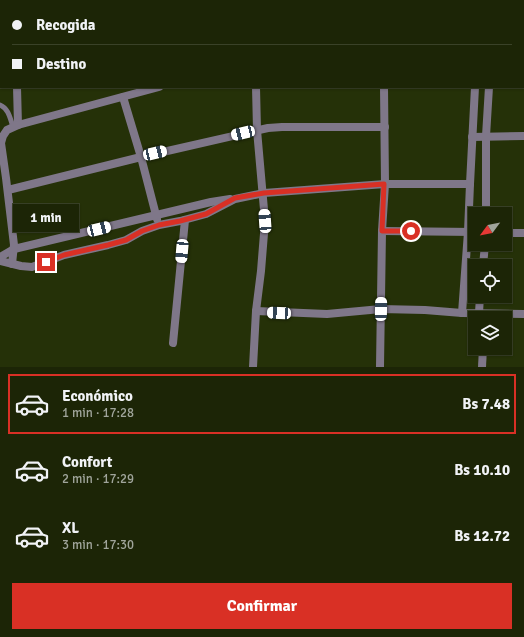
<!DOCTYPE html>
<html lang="es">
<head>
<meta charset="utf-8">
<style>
  :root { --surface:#1c2506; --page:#252d10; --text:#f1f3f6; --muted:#a0a59b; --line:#3a4228; --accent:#d93025 }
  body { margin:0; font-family:Signika,sans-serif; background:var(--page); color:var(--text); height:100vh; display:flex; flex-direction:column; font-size:15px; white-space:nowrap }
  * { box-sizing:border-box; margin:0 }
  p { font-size:13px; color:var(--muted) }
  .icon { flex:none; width:22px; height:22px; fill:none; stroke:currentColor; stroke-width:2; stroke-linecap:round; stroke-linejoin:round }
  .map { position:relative; height:367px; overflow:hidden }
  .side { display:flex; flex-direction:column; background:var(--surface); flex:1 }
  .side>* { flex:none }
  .guide { position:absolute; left:0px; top:0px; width:524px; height:88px; box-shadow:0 1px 3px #0004,0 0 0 1px var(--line); display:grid; align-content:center; height:88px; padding:0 12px; background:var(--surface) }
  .needle { width:26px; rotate:238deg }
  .tools { position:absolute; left:468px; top:207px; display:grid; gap:8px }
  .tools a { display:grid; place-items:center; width:44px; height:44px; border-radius:0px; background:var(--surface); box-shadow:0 1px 3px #0004,0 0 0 1px var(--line); font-size:20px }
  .end { position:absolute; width:18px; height:18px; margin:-9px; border:5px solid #d93025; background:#fff; box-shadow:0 0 0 2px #fff }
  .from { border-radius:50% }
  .bubble { position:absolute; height:28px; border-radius:0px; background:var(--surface); box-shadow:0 1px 3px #0004,0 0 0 1px var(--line); font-size:13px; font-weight:700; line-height:28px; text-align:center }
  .car { position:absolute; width:12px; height:24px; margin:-12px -6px; border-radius:5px; box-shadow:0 0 3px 1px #0007; background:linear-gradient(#fff 24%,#345 0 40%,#fff 0 76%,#345 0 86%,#fff 0) }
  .guide b { display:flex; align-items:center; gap:14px; height:38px; font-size:15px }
  .guide b+b { border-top:1px solid var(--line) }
  .guide i { width:10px; height:10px; background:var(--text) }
  ul { padding:7px 0 0; list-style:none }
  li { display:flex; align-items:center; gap:12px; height:60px; margin:0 8px 6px; padding:0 4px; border:2px solid transparent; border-radius:0px }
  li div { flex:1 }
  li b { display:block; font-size:15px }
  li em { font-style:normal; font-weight:700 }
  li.active { border-color:var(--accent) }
  li>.icon { width:36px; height:36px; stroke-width:1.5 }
  .primary-button { display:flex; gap:8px; margin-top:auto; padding:8px 12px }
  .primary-button a { flex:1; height:46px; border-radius:0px; background:var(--accent); color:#fff; font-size:16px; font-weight:700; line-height:46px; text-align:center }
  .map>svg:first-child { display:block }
</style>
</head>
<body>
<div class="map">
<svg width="524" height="367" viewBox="0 0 524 367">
  <rect width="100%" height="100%" fill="#253108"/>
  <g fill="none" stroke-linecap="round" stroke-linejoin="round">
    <g stroke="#7f7789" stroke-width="5">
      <polyline points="0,2 1,2"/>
      <path d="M0,105C9,109 10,118 13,127"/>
    </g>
    <g stroke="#7f7789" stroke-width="8">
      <polyline points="15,0 15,1"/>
      <polyline points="94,0 94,1"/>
      <polyline points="234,0 235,1"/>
      <polyline points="317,0 317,1"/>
      <polyline points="171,1 175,0"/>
      <polyline points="382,1 382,0"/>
      <polyline points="510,1 510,0"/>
      <polyline points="523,58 524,58"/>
      <polyline points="17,87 18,125"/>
      <polyline points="123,97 141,157 157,219"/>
      <polyline points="472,137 524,136"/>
      <polyline points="8,190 141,157 268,128 282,127 385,127"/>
      <polyline points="486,214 486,136 489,87"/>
      <polyline points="382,231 475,232"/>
      <polyline points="505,233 524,233"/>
      <polyline points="0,257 14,249 211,202 230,199"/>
      <polyline points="0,261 21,266 32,267 64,255 108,245 126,240 142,231 159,225 180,221 206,214 235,199 264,193 385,184 470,184"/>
      <polyline points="12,264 14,245 6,178 1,143 3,136 7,130 18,125 159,87"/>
      <polyline points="483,266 485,244"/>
      <polyline points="256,311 327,314 381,309 425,310 462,313 524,314"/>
      <polyline points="462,313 468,232 470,184 475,87"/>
      <polyline points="479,313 480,296"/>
      <polyline points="173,343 185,220"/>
      <polyline points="253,367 256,311 261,271 265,221 257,130 256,87"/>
      <polyline points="380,367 382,231 385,184 384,87"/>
      <polyline points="482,367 483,348"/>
    </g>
  </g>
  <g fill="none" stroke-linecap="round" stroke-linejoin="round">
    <polyline stroke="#d93025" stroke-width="5" points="46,262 64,255 108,245 126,240 142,231 159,225 180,221 206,214 235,198 264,193 384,184 382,231 411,231"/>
  </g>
</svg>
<div class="tools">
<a><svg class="needle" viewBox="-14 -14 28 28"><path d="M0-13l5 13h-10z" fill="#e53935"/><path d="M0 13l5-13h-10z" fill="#a0a59b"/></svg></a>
<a><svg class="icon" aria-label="locate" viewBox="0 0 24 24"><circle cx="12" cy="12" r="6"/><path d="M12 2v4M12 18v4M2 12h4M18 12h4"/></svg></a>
<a><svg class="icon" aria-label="layers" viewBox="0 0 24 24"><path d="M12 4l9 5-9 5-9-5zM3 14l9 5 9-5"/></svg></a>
</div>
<i class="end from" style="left:411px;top:231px"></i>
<i class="end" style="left:46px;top:262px"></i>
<div class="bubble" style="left:13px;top:204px;width:66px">1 min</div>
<i class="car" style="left:243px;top:133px;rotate:257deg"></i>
<i class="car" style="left:155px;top:153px;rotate:77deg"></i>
<i class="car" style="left:265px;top:221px;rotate:356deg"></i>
<i class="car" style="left:99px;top:229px;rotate:76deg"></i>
<i class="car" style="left:182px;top:251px;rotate:185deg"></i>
<i class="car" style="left:381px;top:309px;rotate:1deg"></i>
<i class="car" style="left:279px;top:313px;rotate:273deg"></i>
<div class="guide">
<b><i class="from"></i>Recogida</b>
<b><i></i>Destino</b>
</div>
</div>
<section class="side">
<ul>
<li class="active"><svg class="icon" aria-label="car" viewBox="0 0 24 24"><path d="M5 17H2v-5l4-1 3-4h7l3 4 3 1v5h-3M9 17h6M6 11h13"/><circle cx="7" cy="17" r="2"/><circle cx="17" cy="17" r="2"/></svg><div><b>Económico</b><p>1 min · 17:28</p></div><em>Bs 7.48</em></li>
<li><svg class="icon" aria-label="car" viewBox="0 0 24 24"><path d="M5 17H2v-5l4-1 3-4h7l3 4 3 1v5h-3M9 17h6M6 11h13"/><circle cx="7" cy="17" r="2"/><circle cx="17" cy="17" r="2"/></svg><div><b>Confort</b><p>2 min · 17:29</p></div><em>Bs 10.10</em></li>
<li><svg class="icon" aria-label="car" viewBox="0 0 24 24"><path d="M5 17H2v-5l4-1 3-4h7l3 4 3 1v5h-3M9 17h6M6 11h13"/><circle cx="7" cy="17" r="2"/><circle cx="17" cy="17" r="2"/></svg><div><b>XL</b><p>3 min · 17:30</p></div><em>Bs 12.72</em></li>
</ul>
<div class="primary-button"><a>Confirmar</a></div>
</section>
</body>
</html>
